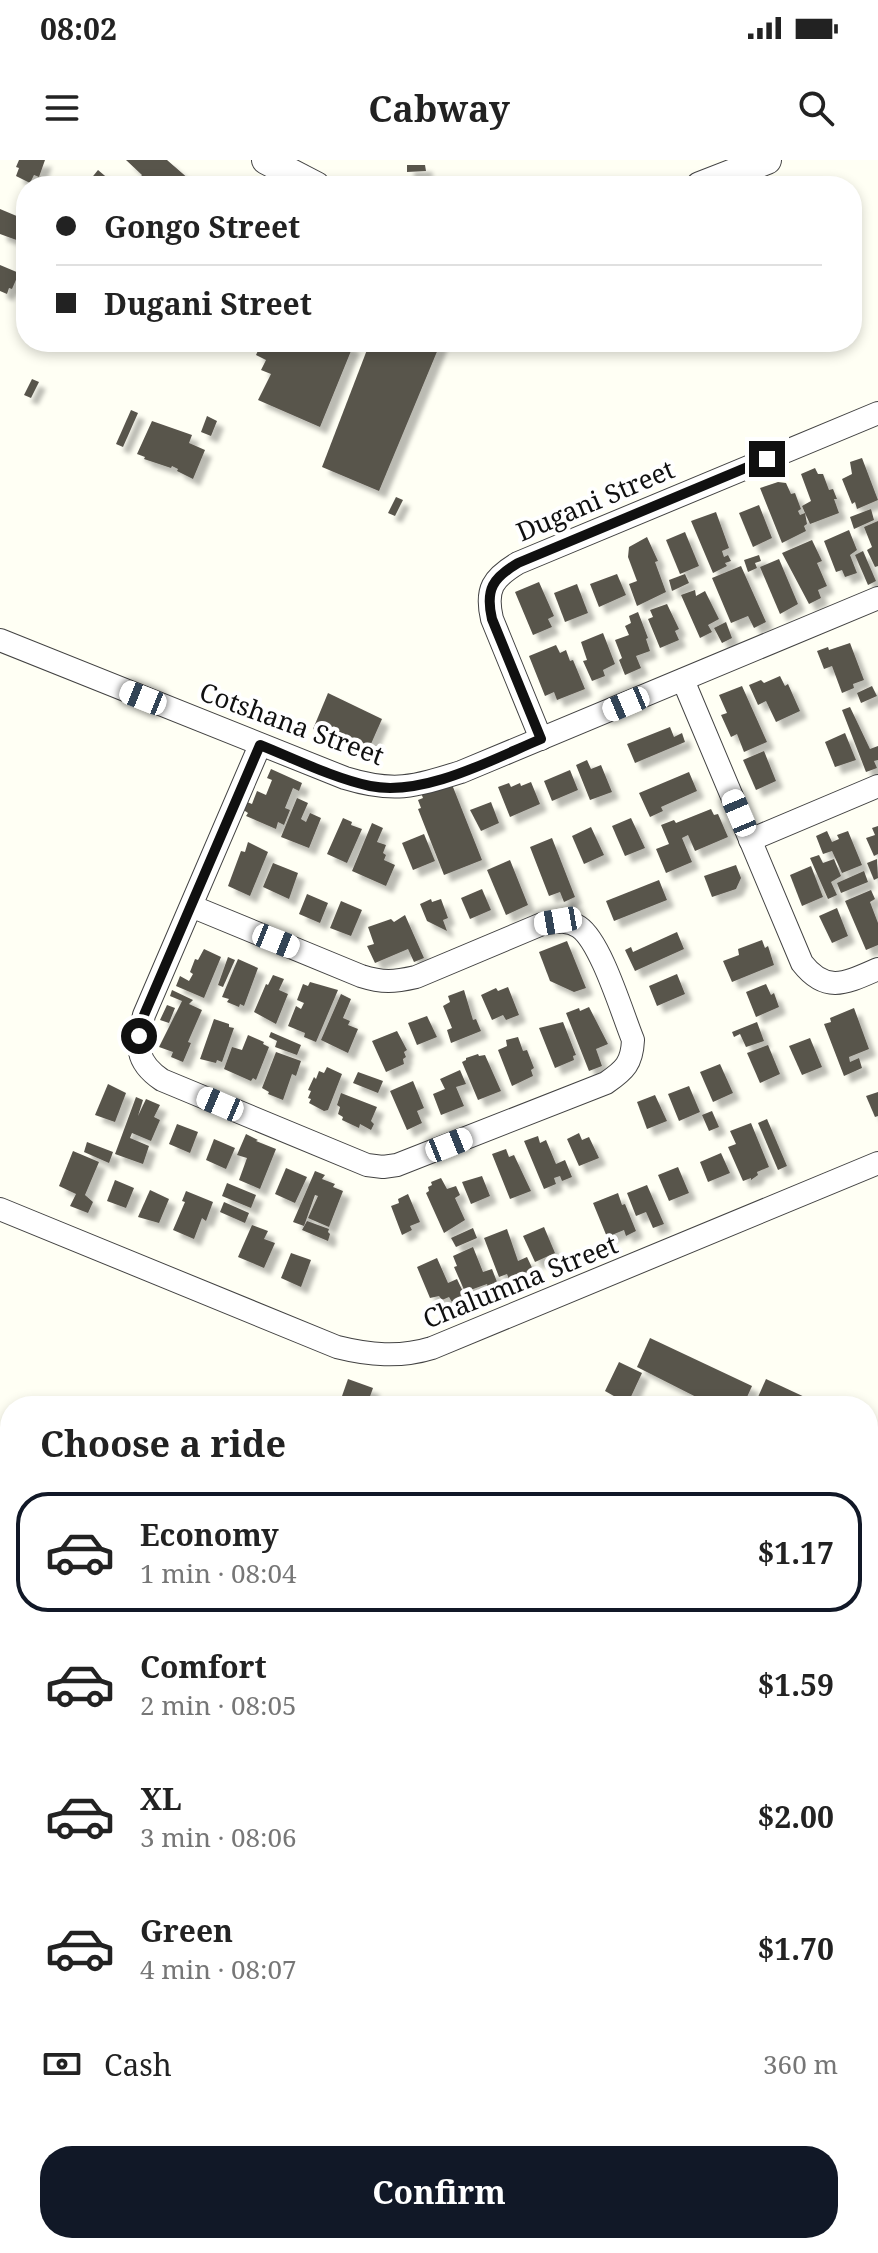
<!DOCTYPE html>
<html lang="en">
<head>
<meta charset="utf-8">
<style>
  :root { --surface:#fff; --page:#f2f2f2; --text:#222; --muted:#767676; --line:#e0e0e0; --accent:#111827 }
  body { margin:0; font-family:"Noto Serif",serif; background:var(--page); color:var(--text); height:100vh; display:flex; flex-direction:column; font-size:30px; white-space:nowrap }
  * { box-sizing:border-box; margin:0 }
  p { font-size:26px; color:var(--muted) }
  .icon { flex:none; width:44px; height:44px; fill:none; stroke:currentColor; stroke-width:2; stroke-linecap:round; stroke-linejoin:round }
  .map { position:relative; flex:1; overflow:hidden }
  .side { position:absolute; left:0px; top:1236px; width:878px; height:858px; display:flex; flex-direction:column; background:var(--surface); border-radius:32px 32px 0 0; box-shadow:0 4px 12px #0003 }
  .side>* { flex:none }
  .top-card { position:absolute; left:16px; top:16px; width:846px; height:176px; border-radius:32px; box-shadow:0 4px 12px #0003; display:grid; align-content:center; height:176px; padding:0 40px; background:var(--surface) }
  .end { position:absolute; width:36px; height:36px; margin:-18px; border:10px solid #101010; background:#fff; box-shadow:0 0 0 4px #fff }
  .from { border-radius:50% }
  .car { position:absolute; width:24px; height:48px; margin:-24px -12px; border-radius:10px; box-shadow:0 0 6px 2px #0007; background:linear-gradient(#fff 24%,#345 0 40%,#fff 0 76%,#345 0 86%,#fff 0) }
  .top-card b { display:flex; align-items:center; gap:28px; height:76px; font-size:30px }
  .top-card b+b { border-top:2px solid var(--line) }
  .top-card i { width:20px; height:20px; background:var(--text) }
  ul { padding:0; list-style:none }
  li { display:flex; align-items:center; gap:24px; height:120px; margin:0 16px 12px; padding:0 24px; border:4px solid transparent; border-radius:32px }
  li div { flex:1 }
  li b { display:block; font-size:30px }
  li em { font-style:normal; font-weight:700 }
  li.selected { border-color:var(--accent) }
  li>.icon { width:72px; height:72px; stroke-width:1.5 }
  h2 { padding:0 40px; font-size:36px; line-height:96px }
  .pay { display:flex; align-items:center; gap:20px; height:88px; padding:0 40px; font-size:30px }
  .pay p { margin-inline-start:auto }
  .action { display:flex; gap:16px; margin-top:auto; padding:16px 40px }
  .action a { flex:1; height:92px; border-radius:32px; background:var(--accent); color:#fff; font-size:32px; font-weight:700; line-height:92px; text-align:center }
  .status { display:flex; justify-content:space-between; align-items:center; height:56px; padding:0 40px; background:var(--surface); direction:ltr }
  .status svg { height:22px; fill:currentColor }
  header { display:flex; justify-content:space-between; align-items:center; height:104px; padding:0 40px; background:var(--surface); font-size:36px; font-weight:700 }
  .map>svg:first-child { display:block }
</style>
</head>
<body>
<div class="status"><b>08:02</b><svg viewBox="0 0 49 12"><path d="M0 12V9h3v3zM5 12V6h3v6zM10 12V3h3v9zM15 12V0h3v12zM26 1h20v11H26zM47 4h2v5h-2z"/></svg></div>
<header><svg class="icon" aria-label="menu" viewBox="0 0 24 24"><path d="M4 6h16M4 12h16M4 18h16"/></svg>Cabway<svg class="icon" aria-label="search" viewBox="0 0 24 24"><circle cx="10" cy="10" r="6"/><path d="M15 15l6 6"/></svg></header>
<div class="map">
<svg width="878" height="2093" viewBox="0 0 878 2093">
  <defs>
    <filter id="shadow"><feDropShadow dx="7" dy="7" stdDeviation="2" flood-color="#0004"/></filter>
  </defs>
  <rect width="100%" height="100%" fill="#fffff4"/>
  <polygon fill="#ccebbc" points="0,1831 10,1836 10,2084 448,2084 464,2093 0,2093"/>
  <g fill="#59544c" filter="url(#shadow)">
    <polygon points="19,0 45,0 39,17 34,15 30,23 16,16 19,8 16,7"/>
    <polygon points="126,0 167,0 190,20 185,26 133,26 142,15"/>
    <polygon points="407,5 425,5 426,11 407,12"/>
    <polygon points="98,10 117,26 85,26"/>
    <polygon points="0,49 19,57 16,65 26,69 22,82 0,74"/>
    <polygon points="0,105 19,113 12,129 9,128 7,134 0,131"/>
    <polygon points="262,182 344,182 353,186 320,267 258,240 271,214 261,210 266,200 256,195"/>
    <polygon points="370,182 441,182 379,331 322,307"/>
    <polygon points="32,219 39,222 31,238 24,235"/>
    <polygon points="131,250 138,253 123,287 116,284"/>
    <polygon points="207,256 217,261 211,276 201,272"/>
    <polygon points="152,261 192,275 189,283 205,290 193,319 177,311 178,309 172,306 171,308 144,299 145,297 137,294"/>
    <polygon points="862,298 878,340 857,349 855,342 852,344 842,319 852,314 850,302"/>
    <polygon points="815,308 818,314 823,314 829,330 833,329 837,339 834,339 839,353 810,364 805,353 807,364 804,366 806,371 782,383 760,328 778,322 786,323 791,334 795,333 801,349 798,351 800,355 805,353 802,346 811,341 801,314"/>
    <polygon points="396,337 403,340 395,356 388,353"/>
    <polygon points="759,345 772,378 753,387 739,353"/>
    <polygon points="871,349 874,360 854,369 850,357"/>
    <polygon points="716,352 729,388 722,391 724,397 728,395 731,401 725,403 727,406 713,413 691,361"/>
    <polygon points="878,361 878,406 875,407 867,390 872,387 864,367"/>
    <polygon points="849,370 857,390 850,395 857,413 845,417 842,410 836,412 824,381"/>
    <polygon points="685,372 699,406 680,414 666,380"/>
    <polygon points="647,377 658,401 655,402 666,432 637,446 629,424 637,421 628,397 629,387"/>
    <polygon points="812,380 822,401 817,403 827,426 818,430 821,438 809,444 782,393"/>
    <polygon points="863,391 876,421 868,425 855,395"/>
    <polygon points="759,395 761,401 755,403 757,408 748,412 744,400"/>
    <polygon points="779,399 798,444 780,454 760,407"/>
    <polygon points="741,406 766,462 754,468 748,456 731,463 712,418"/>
    <polygon points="617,414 626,435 599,447 590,424"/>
    <polygon points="685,414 689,423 672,431 669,420"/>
    <polygon points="539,422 554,456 548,459 552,467 533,475 515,432"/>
    <polygon points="577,424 588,453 565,462 554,433"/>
    <polygon points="695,430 696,436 705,431 719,459 708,465 712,472 700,478 681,435"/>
    <polygon points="667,444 679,469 675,471 679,480 660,488 648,459 653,457 650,450"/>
    <polygon points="638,452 648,478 646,479 650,491 636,496 641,508 625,515 619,500 622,498 615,480 629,475 625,466 631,463 629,456"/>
    <polygon points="726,462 732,478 722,483 714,468"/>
    <polygon points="603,473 615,504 603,510 605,516 592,521 583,501 587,500 581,482"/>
    <polygon points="850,483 864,520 853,524 854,528 842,533 832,506 824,509 817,491 828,487 829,490"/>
    <polygon points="556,485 560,493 566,490 570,501 573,500 585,529 557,540 554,532 545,536 529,496"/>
    <polygon points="780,516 785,526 788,524 800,551 776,562 766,541 758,545 749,525 761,520 764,523"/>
    <polygon points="742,526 767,582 744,592 737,574 731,577 721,555 727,553 719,535"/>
    <polygon points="872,526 877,536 861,543 857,533"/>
    <polygon points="328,533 382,559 367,593 313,569"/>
    <polygon points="850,547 870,589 878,586 878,600 874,601 877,608 866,612 842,550"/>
    <polygon points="670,567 674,577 682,573 685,582 635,603 627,584"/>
    <polygon points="845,573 856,600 835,607 825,582"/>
    <polygon points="764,591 776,621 756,630 743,600"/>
    <polygon points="587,600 591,609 601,605 612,632 590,640 576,605"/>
    <polygon points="271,609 302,623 299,631 293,628 285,648 290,650 284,665 278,662 276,669 246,656 248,653 245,651 244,646 247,642 252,644 257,631 266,635 272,620 267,618"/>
    <polygon points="570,610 578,630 552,641 544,621"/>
    <polygon points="689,612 697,631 661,647 663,651 650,657 639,633"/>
    <polygon points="451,622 482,700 444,715 418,649 421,648 418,640 423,638 421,633"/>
    <polygon points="531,622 540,644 510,657 498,627 509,623 511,627 520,623 521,626"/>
    <polygon points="297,638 308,643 301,659 306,662 310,653 321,658 309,688 281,677"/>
    <polygon points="491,642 499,663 481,671 470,650"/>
    <polygon points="711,649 714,655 718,654 728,677 695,691 688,675 682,678 692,702 666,713 656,689 669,684 661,665 674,660 676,663"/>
    <polygon points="343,658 352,662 351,665 362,669 347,703 327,694"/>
    <polygon points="631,658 645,688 625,696 612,666"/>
    <polygon points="372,663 383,668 377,682 386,685 383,693 386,695 384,700 395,705 386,726 352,711"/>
    <polygon points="878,666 878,694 874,696 866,678 875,675 872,668"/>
    <polygon points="591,667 604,695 584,704 572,676"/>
    <polygon points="827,671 832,682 839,679 837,675 848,671 862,705 842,713 832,691 823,694 816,676"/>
    <polygon points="424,674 435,701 413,710 402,683"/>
    <polygon points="552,678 575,737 564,742 560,732 549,736 530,687"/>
    <polygon points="248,682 268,692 250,736 228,726 241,691 245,692"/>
    <polygon points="819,695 823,703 834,699 841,716 831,722 837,735 828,739 810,698"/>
    <polygon points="877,699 878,718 874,720 867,703"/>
    <polygon points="510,700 528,745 506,755 487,710"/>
    <polygon points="273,703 298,713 289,739 263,727"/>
    <polygon points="736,705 741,718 736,729 712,737 704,716"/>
    <polygon points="811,706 823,737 802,746 790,715"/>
    <polygon points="864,711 868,722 841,733 837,723"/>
    <polygon points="659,720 667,740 614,761 606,741"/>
    <polygon points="482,729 491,750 470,759 461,738"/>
    <polygon points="871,730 875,739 870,742 878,763 878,785 866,790 845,741"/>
    <polygon points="307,734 328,743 320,763 299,754"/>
    <polygon points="431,739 432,742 441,739 448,758 443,760 447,771 427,761 420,744"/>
    <polygon points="341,741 362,750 351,776 330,768"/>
    <polygon points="837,748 848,776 832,783 819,756"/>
    <polygon points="405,755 424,798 414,802 408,789 375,803 367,786 374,784 368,767 391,759 394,762"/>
    <polygon points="677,772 684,789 635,811 625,790 631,787 633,792"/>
    <polygon points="762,780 765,788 768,786 774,805 732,822 723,801 739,795 738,789"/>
    <polygon points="567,781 586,828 574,832 550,821 539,792"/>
    <polygon points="204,789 221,797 204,838 176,826 180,816 189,821 193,814 190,812 195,799 198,800"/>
    <polygon points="228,797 235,800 223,827 218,825"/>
    <polygon points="238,799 258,808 244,846 240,844 239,847 227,842 229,839 222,837"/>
    <polygon points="677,814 685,834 657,846 649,826"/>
    <polygon points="273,815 284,819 279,830 288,834 276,864 254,852 266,824 268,825"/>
    <polygon points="310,822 338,830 316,882 304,877 305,873 288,866 296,846 301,849 304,843 297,840 303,824 308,826"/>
    <polygon points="766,824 771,835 774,833 779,847 756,857 746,832"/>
    <polygon points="508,827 519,855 506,860 503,855 492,860 481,835 496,828 498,831"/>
    <polygon points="172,830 193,840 189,844 202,850 188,882 191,883 183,902 171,897 173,892 159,887 182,841 170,836"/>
    <polygon points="464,830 473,860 476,859 481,871 451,883 447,870 452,868 443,846 450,842 448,836"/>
    <polygon points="341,834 351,839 343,858 350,861 348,865 358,869 348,893 321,880"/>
    <polygon points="167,845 175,848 169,863 160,860"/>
    <polygon points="589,847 608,884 596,889 602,906 589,911 566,853 579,848 580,851"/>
    <polygon points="854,848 869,889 849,897 850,902 859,898 862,908 844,916 824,864 831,862 830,858"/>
    <polygon points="427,856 437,877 417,885 408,863"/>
    <polygon points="214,859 229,864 229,867 234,868 222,902 217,900 216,903 200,899"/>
    <polygon points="563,862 576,895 573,896 574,900 555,908 539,868"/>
    <polygon points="757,862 764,881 746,887 740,874 734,877 732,872"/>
    <polygon points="397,871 407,890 404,892 406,897 403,899 404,904 386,912 372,881"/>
    <polygon points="271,872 301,885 297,895 275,887 277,881 269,877"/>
    <polygon points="248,875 264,882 263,884 269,887 256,920 253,918 251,921 224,909 232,887 242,890"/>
    <polygon points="518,877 523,891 527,890 534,908 531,910 533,916 512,926 498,890 507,886 506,880"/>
    <polygon points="810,878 822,907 802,915 789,886"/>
    <polygon points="768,885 780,914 760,923 747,893"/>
    <polygon points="276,892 301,901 296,916 292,914 283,940 268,934 269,932 262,928"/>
    <polygon points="478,894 479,896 485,895 501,931 478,940 462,902 466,900 466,898"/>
    <polygon points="720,904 733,933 713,942 700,912"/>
    <polygon points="327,907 342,914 328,950 324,951 309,943 311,939 308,938 311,931 308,930 314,917 316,919 319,911 324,913"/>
    <polygon points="460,910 466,924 456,927 464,946 441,955 433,934 445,929 440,919"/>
    <polygon points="358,912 383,921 378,933 353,923"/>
    <polygon points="413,921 424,948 417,951 422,963 407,970 390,931"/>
    <polygon points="108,924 126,933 115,962 95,955"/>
    <polygon points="689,926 700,952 679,961 668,934"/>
    <polygon points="878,932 878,956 875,957 866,936"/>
    <polygon points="341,933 377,947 371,961 374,964 371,970 360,964 359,968 342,960 343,957 338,954 340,947 337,945"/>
    <polygon points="655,935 667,961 647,969 637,942"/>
    <polygon points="136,937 143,940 138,956 146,939 160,945 154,957 160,960 151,981 132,973 130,978 149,986 143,1004 115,994"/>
    <polygon points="712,951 719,967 709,971 702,955"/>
    <polygon points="767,959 787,1006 778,1010 758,963"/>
    <polygon points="751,963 769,1007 757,1012 758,1015 751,1020 751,1018 743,1021 728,987 736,984 730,971"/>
    <polygon points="177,964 198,972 190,993 169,984"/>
    <polygon points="579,973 582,980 589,977 599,998 579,1006 567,979"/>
    <polygon points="246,974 258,980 256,981 276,989 260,1029 239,1020 247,998 237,995"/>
    <polygon points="538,976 540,983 546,980 556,1004 565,1000 572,1017 562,1021 560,1016 554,1018 556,1024 544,1029 524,981"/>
    <polygon points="214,979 235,988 226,1009 206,1000"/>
    <polygon points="87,982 113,992 109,1003 84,992"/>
    <polygon points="506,989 509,997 514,995 531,1031 510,1039 492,994"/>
    <polygon points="73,991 99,1002 85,1035 93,1042 88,1053 70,1046 76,1034 59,1026"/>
    <polygon points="721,993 730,1013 708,1022 700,1002"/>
    <polygon points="678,1007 689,1033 669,1041 658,1015"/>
    <polygon points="286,1008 307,1017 295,1043 275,1034"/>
    <polygon points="315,1011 325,1015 322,1019 335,1024 333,1027 343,1031 329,1067 308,1058 318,1036 315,1035 304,1066 293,1062"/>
    <polygon points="482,1016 490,1036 471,1044 462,1022"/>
    <polygon points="441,1018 447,1029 456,1026 460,1035 455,1038 465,1060 444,1073 426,1033 429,1031 428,1027 432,1025 431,1022"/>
    <polygon points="115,1020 134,1028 126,1048 107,1041"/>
    <polygon points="227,1023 256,1035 251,1048 222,1036"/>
    <polygon points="647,1025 664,1064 653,1068 646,1052 636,1056 627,1033"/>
    <polygon points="150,1030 169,1039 159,1063 138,1057"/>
    <polygon points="186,1031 213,1042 206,1061 202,1058 194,1079 173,1070 185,1042 182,1041"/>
    <polygon points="618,1033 622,1045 625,1044 636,1071 626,1076 624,1070 607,1077 593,1043"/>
    <polygon points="408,1034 420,1062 410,1066 412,1070 402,1075 391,1046 399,1043 398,1039"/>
    <polygon points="224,1042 249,1053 245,1063 220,1052"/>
    <polygon points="307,1061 329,1069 328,1072 330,1074 328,1081 302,1070"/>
    <polygon points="252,1065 268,1071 264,1079 275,1083 264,1108 238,1097"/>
    <polygon points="544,1067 555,1093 535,1102 523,1076"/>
    <polygon points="473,1068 477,1078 456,1087 451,1078"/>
    <polygon points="507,1069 518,1101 527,1097 536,1116 525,1120 523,1113 509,1119 507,1114 499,1117 484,1078"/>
    <polygon points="473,1087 483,1112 492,1109 499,1127 489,1130 487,1124 465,1132 454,1107 457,1106 453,1096"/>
    <polygon points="291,1093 311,1100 301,1127 281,1118"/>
    <polygon points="437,1098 448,1123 457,1119 465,1136 452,1142 449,1137 442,1140 439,1136 430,1138 417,1107"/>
    <polygon points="650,1178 752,1226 743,1246 714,1246 637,1207"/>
    <polygon points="619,1202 642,1213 628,1243 634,1246 618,1246 621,1240 605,1231"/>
    <polygon points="348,1219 373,1228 367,1245 342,1236"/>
    <polygon points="766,1219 824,1246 754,1246"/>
    <polygon points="868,1278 878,1283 878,1323 868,1318"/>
    <polygon points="868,1358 878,1363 878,1399 868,1394"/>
    <polygon points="868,1437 878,1442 878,1477 868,1472"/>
  </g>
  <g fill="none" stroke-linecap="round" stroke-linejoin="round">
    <defs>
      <g id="minor">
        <path d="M0,480L345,618C394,633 413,627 461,612L878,438"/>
        <path d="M683,520L802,803C826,834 846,823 878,809"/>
        <path d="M541,579L492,459C485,429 493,418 518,403L878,253"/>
        <polyline points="750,680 878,626"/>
        <path d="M191,746L361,816C383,823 394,822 416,817L542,764C555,762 567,759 579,767C601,782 622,853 633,880C632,903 625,910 606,923L397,1005L383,1007L367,1005L162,920C134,901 137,885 144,855L260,585"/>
        <path d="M0,1049L337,1187C369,1195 400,1198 432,1188L878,1003"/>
      </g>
      <g id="tertiary">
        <polyline points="266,0 316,26"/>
        <polyline points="700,26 767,0"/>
      </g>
    </defs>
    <use href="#minor" stroke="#434343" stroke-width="24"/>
    <use href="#tertiary" stroke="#434343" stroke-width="30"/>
    <use href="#minor" stroke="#fff" stroke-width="22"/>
    <use href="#tertiary" stroke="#fff" stroke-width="28"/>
  </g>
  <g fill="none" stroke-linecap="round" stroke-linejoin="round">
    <path stroke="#101010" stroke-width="10" d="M139,876L144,855L260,585C295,599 333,618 370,626C424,637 493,599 541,579L492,459C485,429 493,418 518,403L767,299"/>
  </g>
  <g text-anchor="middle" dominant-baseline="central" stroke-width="8" stroke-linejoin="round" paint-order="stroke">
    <g font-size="26" fill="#101010" stroke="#fff">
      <text transform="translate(595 340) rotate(-23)">Dugani Street</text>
      <text transform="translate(292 563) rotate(20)">Cotshana Street</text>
      <text transform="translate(520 1121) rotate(-22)">Chalumna Street</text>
    </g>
  </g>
</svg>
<i class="end from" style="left:139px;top:876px"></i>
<i class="end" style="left:767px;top:299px"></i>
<i class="car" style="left:143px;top:538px;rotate:292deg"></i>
<i class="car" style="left:626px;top:544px;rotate:247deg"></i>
<i class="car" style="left:739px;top:653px;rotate:337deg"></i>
<i class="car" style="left:558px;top:761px;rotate:260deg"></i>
<i class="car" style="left:276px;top:781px;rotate:112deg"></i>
<i class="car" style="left:220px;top:944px;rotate:293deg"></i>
<i class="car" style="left:449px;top:985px;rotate:68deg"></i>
<div class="top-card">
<b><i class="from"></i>Gongo Street</b>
<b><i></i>Dugani Street</b>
</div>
<section class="side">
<h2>Choose a ride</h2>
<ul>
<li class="selected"><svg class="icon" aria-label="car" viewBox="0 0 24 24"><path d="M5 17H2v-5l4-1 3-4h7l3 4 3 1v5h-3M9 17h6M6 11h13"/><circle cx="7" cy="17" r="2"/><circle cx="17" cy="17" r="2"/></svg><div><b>Economy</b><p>1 min · 08:04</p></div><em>$1.17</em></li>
<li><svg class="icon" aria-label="car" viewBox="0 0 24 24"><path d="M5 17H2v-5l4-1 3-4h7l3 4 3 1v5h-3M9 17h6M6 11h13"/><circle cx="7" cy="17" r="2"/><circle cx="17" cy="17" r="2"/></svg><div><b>Comfort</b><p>2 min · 08:05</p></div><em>$1.59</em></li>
<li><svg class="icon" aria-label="car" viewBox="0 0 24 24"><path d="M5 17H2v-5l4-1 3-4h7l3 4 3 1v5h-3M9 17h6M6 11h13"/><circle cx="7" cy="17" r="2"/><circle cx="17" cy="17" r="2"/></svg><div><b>XL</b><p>3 min · 08:06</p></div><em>$2.00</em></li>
<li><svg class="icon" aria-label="car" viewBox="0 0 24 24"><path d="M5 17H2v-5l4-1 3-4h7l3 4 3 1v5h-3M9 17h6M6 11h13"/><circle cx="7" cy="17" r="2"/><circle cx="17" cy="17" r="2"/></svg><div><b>Green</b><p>4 min · 08:07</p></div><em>$1.70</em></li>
</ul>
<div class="pay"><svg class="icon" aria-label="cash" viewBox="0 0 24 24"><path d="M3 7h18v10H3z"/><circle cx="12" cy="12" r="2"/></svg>Cash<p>360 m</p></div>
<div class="action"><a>Confirm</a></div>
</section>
</div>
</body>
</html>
